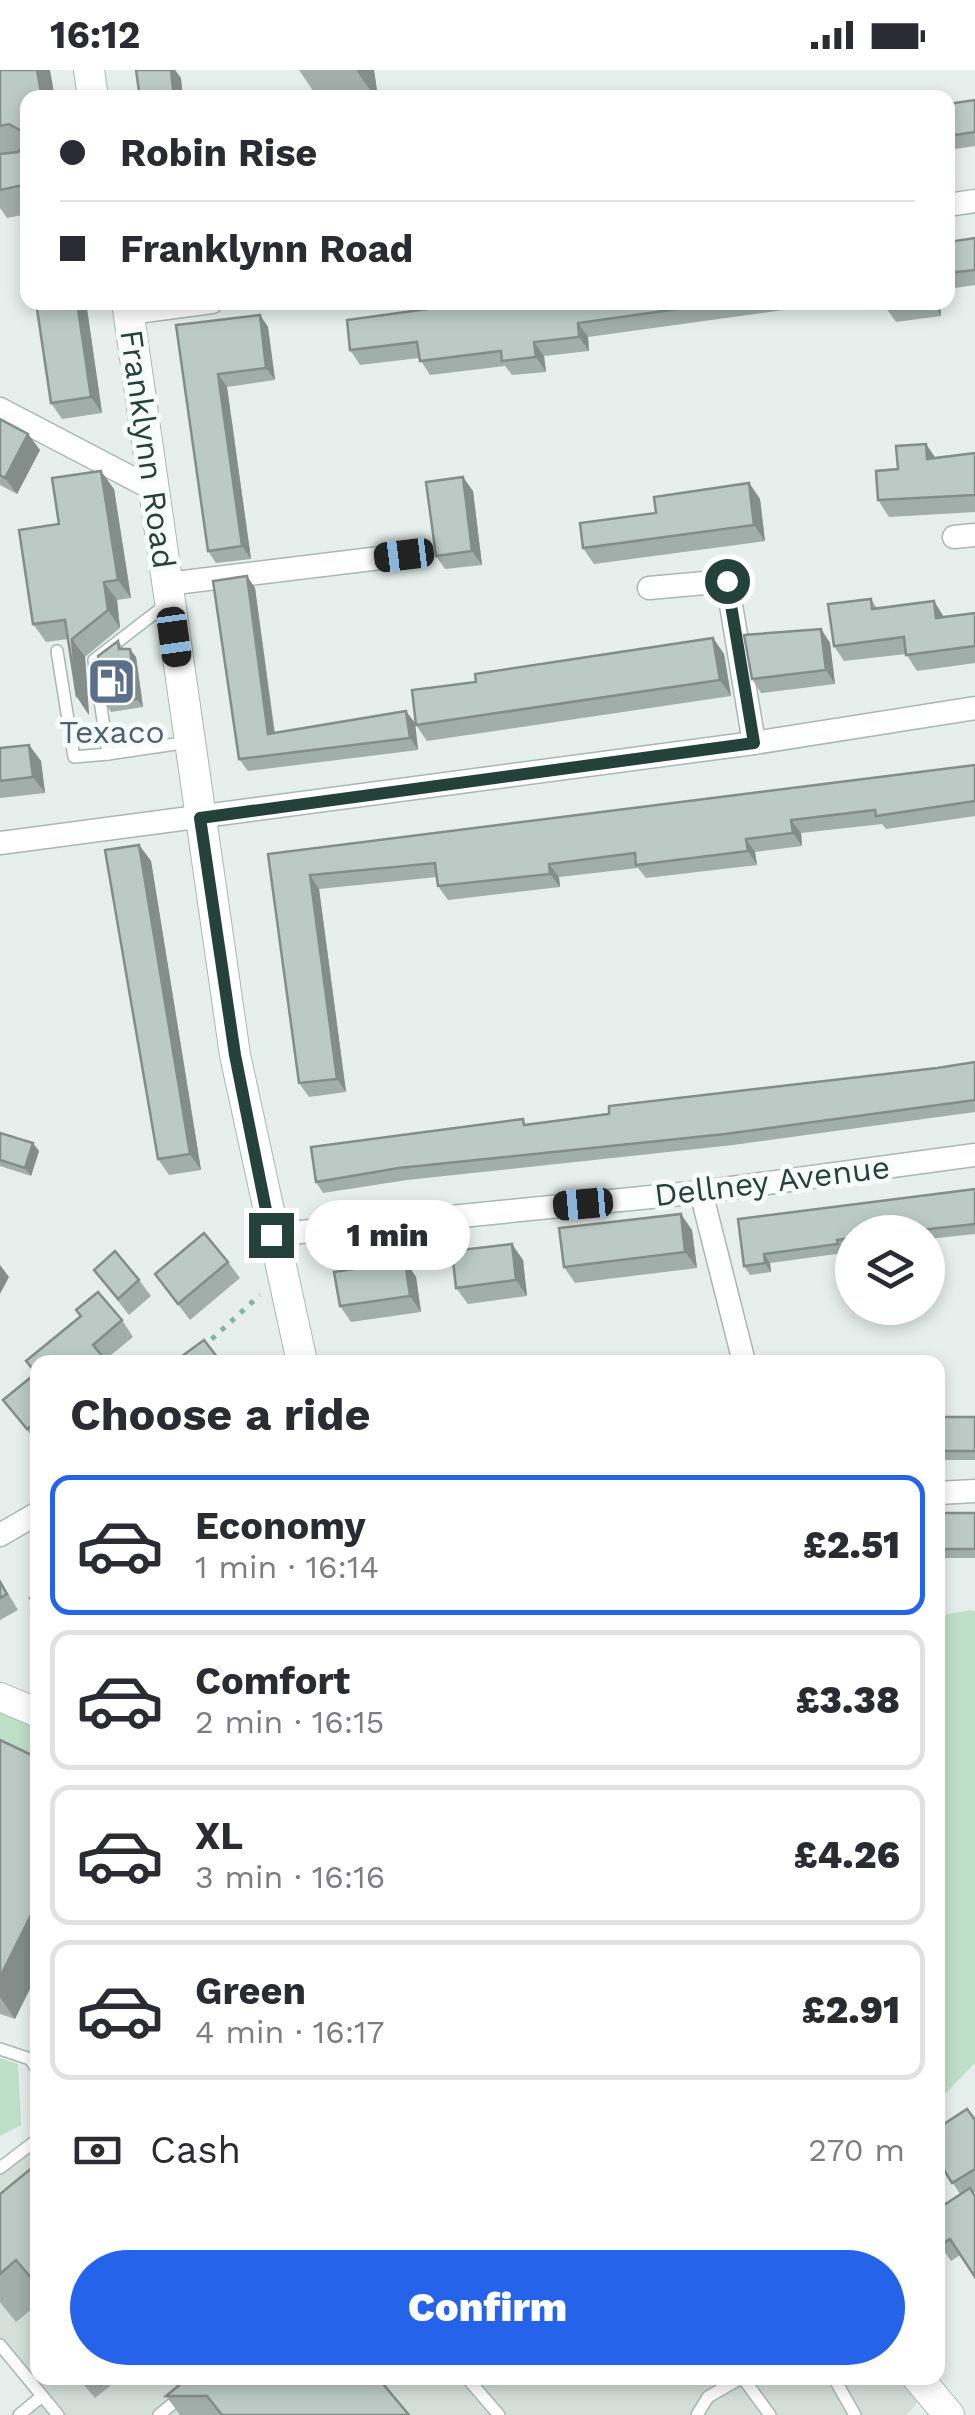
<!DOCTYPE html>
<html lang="en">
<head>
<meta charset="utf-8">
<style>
  :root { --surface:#fff; --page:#f2f2f3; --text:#2b2b33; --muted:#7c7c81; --line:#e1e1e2; --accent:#2563eb }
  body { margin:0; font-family:"Work Sans",sans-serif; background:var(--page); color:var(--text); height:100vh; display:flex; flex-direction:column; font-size:38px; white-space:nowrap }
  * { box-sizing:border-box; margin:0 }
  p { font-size:32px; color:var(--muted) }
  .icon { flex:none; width:55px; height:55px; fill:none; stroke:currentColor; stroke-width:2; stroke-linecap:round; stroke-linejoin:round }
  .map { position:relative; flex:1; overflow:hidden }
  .sheet { position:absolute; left:30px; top:1285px; width:915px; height:1030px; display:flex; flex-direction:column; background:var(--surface); border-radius:20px; box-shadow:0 5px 15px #0003 }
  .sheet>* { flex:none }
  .banner { position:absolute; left:20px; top:20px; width:935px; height:220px; border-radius:20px; box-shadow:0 5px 15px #0003; display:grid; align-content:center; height:220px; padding:0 40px; background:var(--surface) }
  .controls { position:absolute; left:835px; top:1145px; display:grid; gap:20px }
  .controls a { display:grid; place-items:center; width:110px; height:110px; border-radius:50%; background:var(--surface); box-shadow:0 5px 15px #0003; font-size:50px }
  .end { position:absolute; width:45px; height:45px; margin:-22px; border:12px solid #24423a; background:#fff; box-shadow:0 0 0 5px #fff }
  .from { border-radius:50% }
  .bubble { position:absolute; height:70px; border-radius:35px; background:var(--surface); box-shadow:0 5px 15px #0003; font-size:32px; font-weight:800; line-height:70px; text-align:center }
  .car { position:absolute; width:30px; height:60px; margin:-30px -15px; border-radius:12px; box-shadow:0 0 8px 2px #0007; background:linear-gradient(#222 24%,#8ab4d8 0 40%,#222 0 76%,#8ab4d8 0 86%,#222 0) }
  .banner b { display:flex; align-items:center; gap:35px; height:95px; font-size:38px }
  .banner b+b { border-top:2px solid var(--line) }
  .banner i { width:25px; height:25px; background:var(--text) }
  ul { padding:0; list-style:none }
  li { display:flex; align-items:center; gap:30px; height:140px; margin:0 20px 15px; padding:0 20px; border:5px solid var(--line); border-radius:20px }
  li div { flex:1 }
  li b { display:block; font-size:38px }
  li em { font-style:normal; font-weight:800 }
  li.active { border-color:var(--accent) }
  li>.icon { width:90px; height:90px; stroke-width:1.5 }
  h2 { padding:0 40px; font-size:45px; line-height:120px }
  .pay { display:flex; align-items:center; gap:25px; height:110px; padding:0 40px; font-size:38px }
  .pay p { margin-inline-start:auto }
  .primary-button { display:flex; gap:20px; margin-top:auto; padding:20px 40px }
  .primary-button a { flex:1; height:115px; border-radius:60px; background:var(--accent); color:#fff; font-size:40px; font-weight:800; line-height:115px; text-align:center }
  .status { display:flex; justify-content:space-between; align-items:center; height:70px; padding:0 50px; background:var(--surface); direction:ltr }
  .status svg { height:28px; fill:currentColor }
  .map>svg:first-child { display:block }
</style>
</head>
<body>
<div class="status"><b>16:12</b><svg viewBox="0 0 49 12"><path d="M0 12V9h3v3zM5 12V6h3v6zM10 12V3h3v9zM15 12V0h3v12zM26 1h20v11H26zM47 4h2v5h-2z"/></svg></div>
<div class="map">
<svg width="975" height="2345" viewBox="0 0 975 2345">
  <rect width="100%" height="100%" fill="#e6efeb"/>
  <polygon fill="#d4dfda" points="37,2069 38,2308 918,2308 928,2322 906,2345 31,2345 42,2326 0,2275 0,2098"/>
  <g fill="#bfe0c8">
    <polygon points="971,1540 975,1542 975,1993 938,2031 938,1546"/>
    <polygon points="0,1640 37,1657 37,1697 0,1681"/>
    <polygon points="0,1988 18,1994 21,2055 0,2066"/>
  </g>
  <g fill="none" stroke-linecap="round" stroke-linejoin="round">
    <defs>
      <g id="service">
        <polyline points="168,533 94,590 108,684 189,672"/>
        <polyline points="57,581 74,687 108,684"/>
        <polyline points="0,1979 30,1989 38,2001"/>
        <polyline points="0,2098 38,2069"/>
        <polyline points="0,2275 58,2345"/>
        <polyline points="467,2308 499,2345"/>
        <polyline points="743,2308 770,2345"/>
        <polyline points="834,2308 855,2345"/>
        <polyline points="19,2345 42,2326"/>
        <polyline points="159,2345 182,2326"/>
        <polyline points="697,2345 708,2327 741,2308"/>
      </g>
      <g id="minor">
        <polyline points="948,135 975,131"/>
        <polyline points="129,243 212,232"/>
        <polyline points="0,339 153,419"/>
        <polyline points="954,467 975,465"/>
        <polyline points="167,514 405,485"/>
        <polyline points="649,518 727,511 754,673"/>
        <polyline points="0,773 754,673 975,638"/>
        <polyline points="701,1122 744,1292"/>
        <polyline points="271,1165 701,1122 975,1085"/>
        <polyline points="938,1423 975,1421"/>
        <polyline points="0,1465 38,1443"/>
      </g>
      <polyline id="tertiary" points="0,1627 38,1643"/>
      <g id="secondary">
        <polyline points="89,0 93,28"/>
        <polyline points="127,232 235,985 302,1292"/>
        <polyline points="918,2308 949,2345"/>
      </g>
    </defs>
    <use href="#service" stroke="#a8b8b2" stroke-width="14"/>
    <use href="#minor" stroke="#a8b8b2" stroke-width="25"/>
    <use href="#tertiary" stroke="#a8b8b2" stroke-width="30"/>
    <use href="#secondary" stroke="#a4bbb3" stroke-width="32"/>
    <polyline stroke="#86b3a5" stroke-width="5" stroke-dasharray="5 8" stroke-linecap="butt" points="202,1278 260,1225"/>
    <use href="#service" stroke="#fff" stroke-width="11"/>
    <use href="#minor" stroke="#fff" stroke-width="22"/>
    <use href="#tertiary" stroke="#fff" stroke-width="28"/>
    <use href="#secondary" stroke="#fff" stroke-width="30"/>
  </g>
  <g fill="#a1aea9">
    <polygon points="0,0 28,28 28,144 7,148 0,138"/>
    <polygon points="299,0 374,0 378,28 318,28"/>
    <polygon points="975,30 975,76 948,80 948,34"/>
    <polygon points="975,168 975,215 948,219 948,172"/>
    <polygon points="36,232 86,232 102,343 62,349 51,333"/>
    <polygon points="478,232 842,232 588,267 589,281 544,286 546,302 512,305 505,296 430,305 419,288 360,295 350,280"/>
    <polygon points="885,232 940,232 941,246 896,252 886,238"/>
    <polygon points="260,245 268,257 275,310 227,317 251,489 216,493 208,481 176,255"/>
    <polygon points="0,349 28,364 40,380 17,424 0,415"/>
    <polygon points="975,383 975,442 889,447 878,430 936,388"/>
    <polygon points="749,413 760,429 765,471 594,494 583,478 656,443"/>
    <polygon points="114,419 131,528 117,530 120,558 85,587 89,645 77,627 68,569 46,572 33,554"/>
    <polygon points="473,421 482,495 445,499 436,486"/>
    <polygon points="247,506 255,518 275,663 415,653 418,680 248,701 239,689"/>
    <polygon points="871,529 877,538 944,547 975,543 975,593 917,601 906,584 844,591 834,576"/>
    <polygon points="821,559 830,573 835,614 761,623 752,609"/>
    <polygon points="713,568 724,584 731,626 427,671 416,655 476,612"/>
    <polygon points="118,571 124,579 136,587 143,637 111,642 105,633"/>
    <polygon points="29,675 41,691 45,723 0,728 0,678"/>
    <polygon points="975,695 975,746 886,759 882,754 801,763 802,776 755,782 757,795 646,808 638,798 559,807 560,817 448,830 438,816 437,807 319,819 346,1022 309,1027 299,1013 268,784"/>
    <polygon points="139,775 151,791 201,1100 169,1105 158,1089"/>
    <polygon points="975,992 975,1042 733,1075 407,1110 323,1123 316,1112 527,1054 937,998"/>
    <polygon points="0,1063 39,1081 31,1106 0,1096"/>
    <polygon points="975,1119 975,1164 928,1169 928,1162 852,1162 852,1178 844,1179 844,1183 770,1193 771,1202 750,1205 744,1196 738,1149"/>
    <polygon points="692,1160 697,1198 575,1213 564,1197"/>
    <polygon points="523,1190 527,1226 468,1234 456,1218"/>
    <polygon points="405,1191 416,1207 421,1242 351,1252 340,1236"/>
    <polygon points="228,1192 240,1208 190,1250 155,1204"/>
    <polygon points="94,1200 139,1210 151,1226 129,1245"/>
    <polygon points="122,1250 133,1267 105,1290 107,1292 38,1292 38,1374 3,1330 35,1304 26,1291"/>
    <rect x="938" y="1347" width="37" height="43"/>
    <rect x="938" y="1443" width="37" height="45"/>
    <polygon points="0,1510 18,1540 0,1550"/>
    <polygon points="0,1670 15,1949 0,1944"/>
    <polygon points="975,2050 975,2122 973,2123 960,2185 951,2191 938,2172 960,2124 938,2090"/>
    <polygon points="38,2093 38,2234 16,2252 0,2232 0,2124"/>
    <polygon points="78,2308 120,2308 95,2328"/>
    <polygon points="185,2308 378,2308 409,2345 180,2345 166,2326 186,2309"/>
  </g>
  <g fill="#838d89">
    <polygon points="37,0 50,0 55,28 42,28"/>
    <polygon points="171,0 175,0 181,8 183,28 174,28"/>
    <polygon points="356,0 374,0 378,28 376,28"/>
    <polygon points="77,232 86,232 102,343 91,327"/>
    <polygon points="932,232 940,232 941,246"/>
    <polygon points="260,245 268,257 275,310 266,298"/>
    <polygon points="578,253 588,267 589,281 579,267"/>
    <polygon points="534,272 544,286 546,302 536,287"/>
    <polygon points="218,304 227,317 251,489 242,476"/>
    <polygon points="28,364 40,380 17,424 5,408"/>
    <polygon points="926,374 937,390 927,389"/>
    <polygon points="101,401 114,419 131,528 118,510"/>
    <polygon points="463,407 473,421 482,495 472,481"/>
    <polygon points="749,413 760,429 765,471 754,455"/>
    <polygon points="247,506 255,518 276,676 268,664"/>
    <polygon points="104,512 117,530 120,558 108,540"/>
    <polygon points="934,531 944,547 936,548"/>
    <polygon points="821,559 830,573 835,614 826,600"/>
    <polygon points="713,568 724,584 731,626 720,610"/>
    <polygon points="72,569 85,587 89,645 77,627"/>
    <polygon points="130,579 136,587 143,637 137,629"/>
    <polygon points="406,641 415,653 418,680 410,668"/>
    <polygon points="29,675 41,691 45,723 33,707"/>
    <polygon points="791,750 801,763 802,776 793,763"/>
    <polygon points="746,769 755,782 757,795 748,781"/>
    <polygon points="139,775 151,791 201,1100 190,1084"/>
    <polygon points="549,794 559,807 560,817 550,804"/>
    <polygon points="310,805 319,819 346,1022 337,1009"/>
    <polygon points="33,1073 39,1081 31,1106 25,1098"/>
    <polygon points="681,1144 692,1160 697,1198 685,1182"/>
    <polygon points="512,1174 523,1190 527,1226 516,1210"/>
    <polygon points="764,1184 770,1193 771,1202 765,1193"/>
    <polygon points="405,1191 416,1207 421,1242 410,1226"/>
    <polygon points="0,1195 9,1207 0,1224"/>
    <polygon points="38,1831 38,1903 15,1949 0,1927 0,1907"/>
  </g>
  <g fill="#bbcac4" stroke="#838d89" stroke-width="2.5">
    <polygon points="0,0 37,0 42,28 28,28 28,114 0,120 0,84 18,82 24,75 23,62 9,54 0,56"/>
    <polygon points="136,0 171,0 174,28 140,28"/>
    <polygon points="975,30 975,62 948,66 948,34"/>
    <polygon points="975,168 975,200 948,203 948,172"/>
    <polygon points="36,232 77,232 91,327 51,333"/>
    <polygon points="478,232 727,232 578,253 579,267 534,272 536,287 502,291 501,281 420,291 417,272 350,280 347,250"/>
    <polygon points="885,232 927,232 886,238"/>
    <polygon points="260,245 266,298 218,304 242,476 208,481 176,255"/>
    <polygon points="0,349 28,364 5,408 0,405"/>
    <polygon points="926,374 927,389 975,383 975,425 878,430 876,401 898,399 896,376"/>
    <polygon points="101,401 118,510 104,512 108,540 72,569 77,627 65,550 33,554 19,460 59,454 52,408"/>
    <polygon points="463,407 472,481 436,486 426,412"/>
    <polygon points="749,413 754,455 583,478 580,453 656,443 654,427"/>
    <polygon points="247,506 268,664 406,641 410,668 239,689 213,511"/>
    <polygon points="871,529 872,539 934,531 936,548 975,543 975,576 906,585 904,567 834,576 828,534"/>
    <polygon points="821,559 826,600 752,609 744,565"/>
    <polygon points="713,568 720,610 416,655 412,620 476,612 475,604"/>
    <polygon points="118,571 119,579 130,579 137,629 105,633 98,586"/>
    <polygon points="29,675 33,707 0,711 0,678"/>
    <polygon points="975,695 975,731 876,746 875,740 791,750 793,763 746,769 748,781 636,795 635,783 549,794 550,804 438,816 435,793 310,805 337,1009 299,1013 268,784"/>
    <polygon points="139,775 190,1084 158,1089 105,780"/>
    <polygon points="975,992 975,1030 725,1064 399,1098 316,1112 311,1077 523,1049 524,1055 609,1044 609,1036 937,998"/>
    <polygon points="0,1063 33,1073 25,1098 0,1090"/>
    <polygon points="975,1119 975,1154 902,1162 852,1162 852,1168 837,1170 838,1174 764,1184 765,1193 744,1196 738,1149"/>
    <polygon points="681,1144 685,1182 564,1197 559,1158"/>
    <polygon points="204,1163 228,1192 178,1234 155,1204"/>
    <polygon points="512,1174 516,1210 456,1218 452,1181"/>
    <polygon points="115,1181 139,1210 118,1229 94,1200"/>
    <polygon points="405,1191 410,1226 340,1236 334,1202"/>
    <polygon points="98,1222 122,1250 93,1275 103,1287 97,1292 38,1292 38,1351 27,1359 3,1330 36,1303 26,1291 81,1246 76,1240"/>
    <polygon points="204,1270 221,1292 174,1292"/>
    <polygon points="406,1287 407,1292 369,1292 369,1291"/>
    <rect x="938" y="1347" width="37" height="34"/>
    <rect x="938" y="1443" width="37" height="36"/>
    <polygon points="0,1512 7,1524 0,1528"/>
    <polygon points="38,1523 38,1538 30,1528"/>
    <polygon points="0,1670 38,1688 38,1831 0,1907"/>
    <polygon points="967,2039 975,2050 975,2099 952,2113 938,2090 938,2058"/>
    <polygon points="38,2093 38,2216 16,2190 0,2204 0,2124"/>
    <polygon points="970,2118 975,2126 975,2207 950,2169 940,2175 938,2172 938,2139"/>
    <polygon points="188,2308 378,2308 409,2345 222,2345 207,2326 166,2326"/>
  </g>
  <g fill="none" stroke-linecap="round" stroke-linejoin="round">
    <polyline stroke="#24423a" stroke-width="12" points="271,1165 235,985 200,748 754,673 727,511"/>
  </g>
  <defs>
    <symbol id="fuel-square" viewBox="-11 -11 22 22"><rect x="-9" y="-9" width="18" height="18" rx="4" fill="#5c6f8a" stroke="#f7fbf9"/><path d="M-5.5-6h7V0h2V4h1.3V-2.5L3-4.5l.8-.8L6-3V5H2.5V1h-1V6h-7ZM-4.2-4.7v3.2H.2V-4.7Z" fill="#fff"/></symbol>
  </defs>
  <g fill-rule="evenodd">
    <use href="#fuel-square" x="84" y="584" width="55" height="55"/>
  </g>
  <g text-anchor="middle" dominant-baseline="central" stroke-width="10" stroke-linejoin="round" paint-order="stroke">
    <g font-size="32" fill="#24423a" stroke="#f7fbf9">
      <text transform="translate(148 379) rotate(82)">Franklynn Road</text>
      <text transform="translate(772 1111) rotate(-7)">Dellney Avenue</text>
    </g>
    <g font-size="32" fill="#4e5e75" stroke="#f7fbf9">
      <text x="112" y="662">Texaco</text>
    </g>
  </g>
</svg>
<div class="controls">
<a><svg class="icon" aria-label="layers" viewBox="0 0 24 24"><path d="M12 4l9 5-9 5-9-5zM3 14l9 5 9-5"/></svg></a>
</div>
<i class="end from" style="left:727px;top:511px"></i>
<i class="end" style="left:271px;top:1165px"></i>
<div class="bubble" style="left:305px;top:1130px;width:165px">1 min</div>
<i class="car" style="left:404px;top:485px;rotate:263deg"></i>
<i class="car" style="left:174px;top:567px;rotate:172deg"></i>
<i class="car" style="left:583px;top:1134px;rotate:265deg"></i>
<div class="banner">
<b><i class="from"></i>Robin Rise</b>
<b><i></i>Franklynn Road</b>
</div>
<section class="sheet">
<h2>Choose a ride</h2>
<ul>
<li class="active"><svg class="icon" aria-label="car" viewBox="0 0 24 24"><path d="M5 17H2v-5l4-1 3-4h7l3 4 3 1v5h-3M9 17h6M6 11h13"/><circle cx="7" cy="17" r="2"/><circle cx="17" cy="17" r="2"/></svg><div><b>Economy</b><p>1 min · 16:14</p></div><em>£2.51</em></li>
<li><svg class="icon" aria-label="car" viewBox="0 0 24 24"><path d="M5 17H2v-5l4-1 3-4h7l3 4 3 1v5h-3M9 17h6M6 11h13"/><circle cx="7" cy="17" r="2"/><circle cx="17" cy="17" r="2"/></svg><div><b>Comfort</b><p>2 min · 16:15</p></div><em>£3.38</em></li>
<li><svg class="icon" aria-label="car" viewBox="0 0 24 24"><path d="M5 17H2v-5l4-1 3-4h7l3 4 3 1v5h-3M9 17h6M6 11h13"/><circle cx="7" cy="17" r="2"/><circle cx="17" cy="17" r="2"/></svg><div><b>XL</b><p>3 min · 16:16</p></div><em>£4.26</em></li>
<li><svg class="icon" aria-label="car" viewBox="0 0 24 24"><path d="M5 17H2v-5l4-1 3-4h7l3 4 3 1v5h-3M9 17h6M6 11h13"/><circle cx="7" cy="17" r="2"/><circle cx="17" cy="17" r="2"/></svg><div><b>Green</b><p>4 min · 16:17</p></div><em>£2.91</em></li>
</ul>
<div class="pay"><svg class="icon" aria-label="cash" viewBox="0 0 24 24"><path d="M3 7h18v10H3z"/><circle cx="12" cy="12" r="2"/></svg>Cash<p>270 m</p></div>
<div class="primary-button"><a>Confirm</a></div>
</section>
</div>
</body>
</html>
